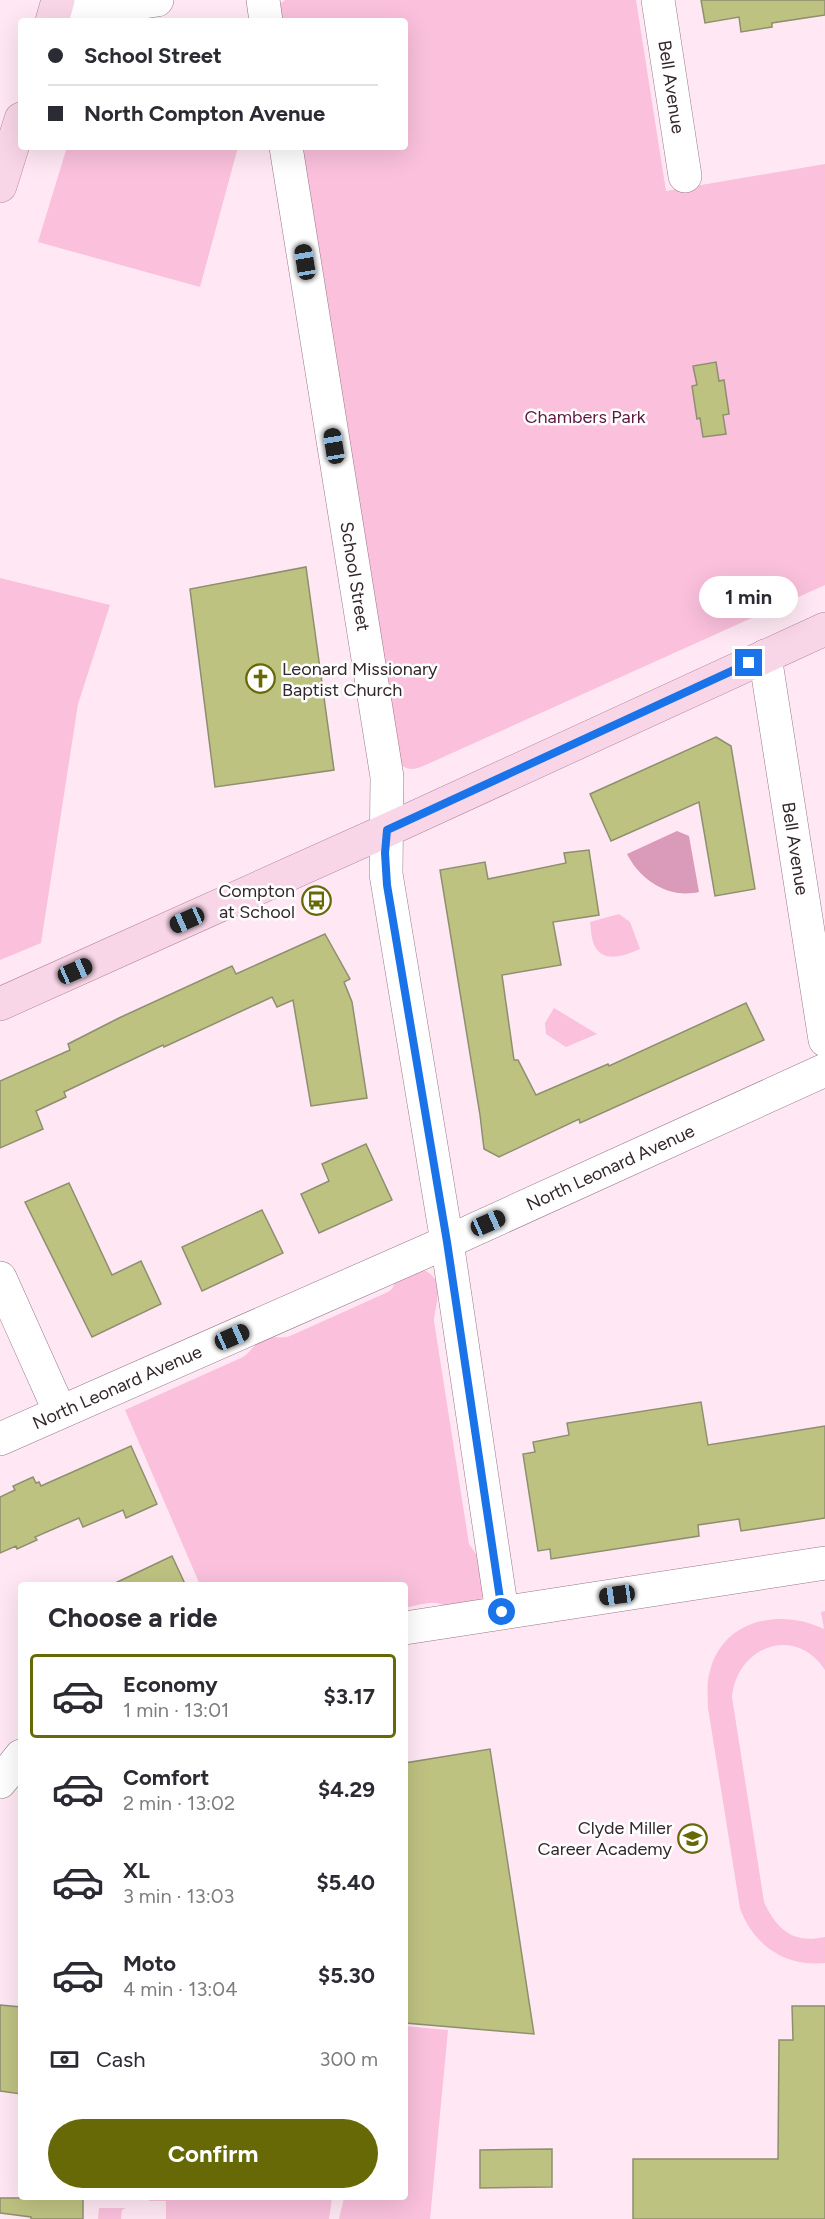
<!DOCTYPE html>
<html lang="en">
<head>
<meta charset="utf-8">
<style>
  :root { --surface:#fff; --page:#f7f7f7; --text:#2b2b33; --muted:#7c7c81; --line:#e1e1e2; --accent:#676906 }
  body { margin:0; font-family:Figtree,sans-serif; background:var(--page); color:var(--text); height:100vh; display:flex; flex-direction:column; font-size:22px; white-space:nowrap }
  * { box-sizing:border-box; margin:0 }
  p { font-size:20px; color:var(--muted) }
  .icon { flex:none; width:33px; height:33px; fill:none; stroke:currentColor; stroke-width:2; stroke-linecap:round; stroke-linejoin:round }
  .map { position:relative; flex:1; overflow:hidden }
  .side { position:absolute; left:18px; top:1582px; width:390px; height:618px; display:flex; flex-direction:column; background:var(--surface); border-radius:6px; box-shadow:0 6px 24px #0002 }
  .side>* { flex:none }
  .top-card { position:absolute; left:18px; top:18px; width:390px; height:132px; border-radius:6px; box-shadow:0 6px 24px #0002; display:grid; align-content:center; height:132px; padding:0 30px; background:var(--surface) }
  .end { position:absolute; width:27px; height:27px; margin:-14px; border:8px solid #1a73e8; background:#fff; box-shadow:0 0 0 3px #fff }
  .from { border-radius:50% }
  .bubble { position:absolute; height:42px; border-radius:21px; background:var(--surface); box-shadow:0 6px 24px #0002; font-size:20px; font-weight:700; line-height:42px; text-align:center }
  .car { position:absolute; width:18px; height:36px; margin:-18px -9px; border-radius:8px; box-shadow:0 0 4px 2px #0007; background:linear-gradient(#222 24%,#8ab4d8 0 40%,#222 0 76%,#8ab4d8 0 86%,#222 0) }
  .top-card b { display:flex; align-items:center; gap:21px; height:57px; font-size:22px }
  .top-card b+b { border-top:2px solid var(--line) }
  .top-card i { width:15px; height:15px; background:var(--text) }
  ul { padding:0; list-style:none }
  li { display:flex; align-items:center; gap:18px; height:84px; margin:0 12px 9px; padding:0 18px; border:3px solid transparent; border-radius:6px }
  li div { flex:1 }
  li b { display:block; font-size:22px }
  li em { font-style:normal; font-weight:700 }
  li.current { border-color:var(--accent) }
  li>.icon { width:54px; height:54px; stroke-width:1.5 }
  h2 { padding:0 30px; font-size:27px; line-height:72px }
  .pay { display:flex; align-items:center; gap:15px; height:66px; padding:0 30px; font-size:22px }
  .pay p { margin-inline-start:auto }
  .button { display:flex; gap:12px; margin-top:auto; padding:12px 30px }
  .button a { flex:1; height:69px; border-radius:36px; background:var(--accent); color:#fff; font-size:24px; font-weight:700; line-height:69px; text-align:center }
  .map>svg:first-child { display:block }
</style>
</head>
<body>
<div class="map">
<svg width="825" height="2219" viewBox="0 0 825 2219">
  <rect width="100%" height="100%" fill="#ffe8f3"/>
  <g fill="#fac0dc">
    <path d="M285,0H636L666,191L825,164V585L421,767C411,770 407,770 399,763L299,147H405V21H279L280,4Z"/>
    <polygon points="67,147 238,147 200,287 38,242"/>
    <polygon points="0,578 110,605 78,704 41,943 0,960"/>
    <path d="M619,914L630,922L640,949C624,956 601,965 593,942C591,936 591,928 590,922Z"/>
    <polygon points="554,1008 597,1034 566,1047 546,1034 545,1023"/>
    <path d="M423,1270C447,1279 435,1303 434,1321L469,1544L480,1560L484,1592L482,1598L477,1603L446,1607C436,1598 417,1606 405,1608V1586L200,1585L125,1410L243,1357C252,1351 256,1341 266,1338C274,1336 282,1339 290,1336L388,1292L392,1289L397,1278Z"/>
    <path d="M825,1611V1670C796,1625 737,1645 732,1697L764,1902C777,1930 793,1944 825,1937V1963C785,1967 753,1945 740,1908L708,1708C708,1696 706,1683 710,1671C723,1619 781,1608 824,1629L821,1612Z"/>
    <polygon points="405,2026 448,2030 430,2219 339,2219 344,2198 405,2198"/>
    <polygon points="149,2198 332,2198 329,2219 166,2219 166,2201 149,2201"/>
    <polygon points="99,2208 126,2208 122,2210 121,2219 98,2219"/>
  </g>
  <path fill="#da9aba" d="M677,831L689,836L699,892C668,899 640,880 627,854Z"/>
  <g fill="#bec281" stroke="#8d8f6f" stroke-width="1.5">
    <polygon points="701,0 825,0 825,15 772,23 772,27 741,32 739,17 705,23"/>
    <polygon points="716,362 719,381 724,380 729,414 723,415 726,434 703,437 700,418 697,419 692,386 697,385 693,366"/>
    <polygon points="306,567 334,770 215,787 190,589"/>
    <polygon points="716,737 731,746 755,889 715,896 699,802 611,841 590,794"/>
    <polygon points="589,850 599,915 553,922 561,965 502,975 514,1060 518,1060 536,1095 608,1064 609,1066 746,1003 764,1040 580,1123 579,1119 499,1157 484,1149 480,1115 440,870 485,862 488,879 566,863 564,853"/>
    <polygon points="325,934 350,979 344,982 352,1002 367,1098 311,1106 293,1000 277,1007 272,997 164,1047 163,1045 64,1092 66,1097 36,1111 43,1129 0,1148 0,1081 70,1050 68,1044 119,1018 232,966 236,974"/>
    <polygon points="366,1144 392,1200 319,1233 301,1194 329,1181 322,1164"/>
    <polygon points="69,1183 112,1275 141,1261 161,1304 92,1337 25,1202"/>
    <polygon points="262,1210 283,1253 202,1291 182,1247"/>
    <polygon points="701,1402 708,1445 825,1426 825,1518 741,1531 739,1519 698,1525 699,1536 551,1559 550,1549 538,1551 523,1454 535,1452 533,1442 569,1435 567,1423"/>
    <polygon points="131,1446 157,1504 126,1518 123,1510 83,1527 79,1518 35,1537 37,1540 17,1549 16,1546 0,1553 0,1497 15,1490 13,1486 33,1477 36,1483 39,1482 41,1486"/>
    <polygon points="172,1556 186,1586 109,1586"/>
    <polygon points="490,1749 503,1832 534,2034 405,2023 405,1763"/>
    <polygon points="0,2005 21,2007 21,2094 0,2091"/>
    <polygon points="792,2006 825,2006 825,2219 633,2219 633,2159 778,2159 779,2040 793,2040"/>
    <polygon points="552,2149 552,2187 480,2188 480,2150"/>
    <polygon points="0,2198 83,2198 83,2219 31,2219 31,2217 0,2213"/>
  </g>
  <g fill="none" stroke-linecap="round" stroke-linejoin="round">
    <defs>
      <g id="minor">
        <polyline points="263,0 266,21"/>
        <path id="s1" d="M658,0L685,176"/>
        <polyline points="57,5 110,7 157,0"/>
        <path id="s2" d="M286,147L387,777L386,874L447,1242L502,1612"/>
        <path id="s3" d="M765,656L825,1040"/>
        <polyline points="0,1278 60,1412"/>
        <path id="s4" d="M0,1439L447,1242L825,1070"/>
        <polyline points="405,1628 825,1563"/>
        <polyline points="0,1782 21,1756"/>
      </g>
      <g id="major">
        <polyline points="52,21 58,0"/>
        <polyline points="0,186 21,119"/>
        <polyline points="0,1004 383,832 825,629"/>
      </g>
    </defs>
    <use href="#minor" stroke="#987787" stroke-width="34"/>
    <use href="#major" stroke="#b1879b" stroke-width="34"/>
    <use href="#minor" stroke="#fff" stroke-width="33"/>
    <use href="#major" stroke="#f9d6e7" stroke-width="33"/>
  </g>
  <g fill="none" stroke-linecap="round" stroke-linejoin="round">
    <polyline stroke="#1a73e8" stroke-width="8" points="502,1612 447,1242 387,885 385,853 387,830 749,663"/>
  </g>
  <defs>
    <symbol id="church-ring" viewBox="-11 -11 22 22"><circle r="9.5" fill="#fff" stroke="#676906" stroke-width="1.5"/><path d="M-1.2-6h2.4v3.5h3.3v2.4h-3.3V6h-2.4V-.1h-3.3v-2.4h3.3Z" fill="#676906"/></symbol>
    <symbol id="bus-ring" viewBox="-11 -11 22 22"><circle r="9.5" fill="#fff" stroke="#676906" stroke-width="1.5"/><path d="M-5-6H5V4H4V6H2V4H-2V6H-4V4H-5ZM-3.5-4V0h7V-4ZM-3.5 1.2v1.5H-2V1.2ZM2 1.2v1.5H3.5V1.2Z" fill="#676906"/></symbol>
    <symbol id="school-ring" viewBox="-11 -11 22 22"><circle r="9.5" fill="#fff" stroke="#676906" stroke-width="1.5"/><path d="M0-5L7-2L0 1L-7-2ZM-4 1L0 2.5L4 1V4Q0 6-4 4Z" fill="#676906"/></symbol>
  </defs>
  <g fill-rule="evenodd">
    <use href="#church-ring" x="244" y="662" width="33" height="33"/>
    <use href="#bus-ring" x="300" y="884" width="33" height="33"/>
    <use href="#school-ring" x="676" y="1822" width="33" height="33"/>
  </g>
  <g text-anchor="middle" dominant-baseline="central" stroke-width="5" stroke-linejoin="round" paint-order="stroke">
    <g font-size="18" fill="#33262c" stroke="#fff">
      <text stroke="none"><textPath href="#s1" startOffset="88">Bell Avenue</textPath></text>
      <text stroke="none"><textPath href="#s2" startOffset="435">School Street</textPath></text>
      <text stroke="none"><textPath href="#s3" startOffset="195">Bell Avenue</textPath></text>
      <text stroke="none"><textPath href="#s4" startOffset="668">North Leonard Avenue</textPath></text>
      <text stroke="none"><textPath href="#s4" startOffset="128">North Leonard Avenue</textPath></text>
    </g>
    <g font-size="18" fill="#5f1642" stroke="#fff">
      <text x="585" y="417">Chambers Park</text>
    </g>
    <g font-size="18" fill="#33262c" stroke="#fff" text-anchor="end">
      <text x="282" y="669" text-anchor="start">Leonard Missionary<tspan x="282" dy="21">Baptist Church</tspan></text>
      <text x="295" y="891">Compton<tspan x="295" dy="21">at School</tspan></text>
      <text x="672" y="1828">Clyde Miller<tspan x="672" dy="21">Career Academy</tspan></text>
    </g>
  </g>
</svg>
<i class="end from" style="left:502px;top:1612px"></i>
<i class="end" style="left:749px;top:663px"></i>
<div class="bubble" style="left:699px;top:576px;width:99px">1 min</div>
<i class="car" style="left:305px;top:262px;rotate:351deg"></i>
<i class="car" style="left:334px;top:446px;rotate:351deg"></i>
<i class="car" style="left:187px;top:920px;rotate:246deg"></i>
<i class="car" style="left:75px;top:971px;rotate:66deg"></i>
<i class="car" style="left:488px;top:1223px;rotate:66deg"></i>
<i class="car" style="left:232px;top:1337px;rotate:66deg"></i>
<i class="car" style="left:617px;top:1595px;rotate:262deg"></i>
<div class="top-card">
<b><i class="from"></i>School Street</b>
<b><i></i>North Compton Avenue</b>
</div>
<section class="side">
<h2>Choose a ride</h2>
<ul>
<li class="current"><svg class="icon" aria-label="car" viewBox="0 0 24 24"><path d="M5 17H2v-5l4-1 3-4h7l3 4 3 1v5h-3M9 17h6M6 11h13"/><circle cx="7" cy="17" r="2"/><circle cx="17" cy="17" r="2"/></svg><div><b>Economy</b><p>1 min · 13:01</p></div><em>$3.17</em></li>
<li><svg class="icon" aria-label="car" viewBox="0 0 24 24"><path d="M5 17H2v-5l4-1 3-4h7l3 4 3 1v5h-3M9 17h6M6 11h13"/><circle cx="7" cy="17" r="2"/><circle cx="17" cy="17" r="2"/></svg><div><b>Comfort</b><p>2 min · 13:02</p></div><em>$4.29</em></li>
<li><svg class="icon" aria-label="car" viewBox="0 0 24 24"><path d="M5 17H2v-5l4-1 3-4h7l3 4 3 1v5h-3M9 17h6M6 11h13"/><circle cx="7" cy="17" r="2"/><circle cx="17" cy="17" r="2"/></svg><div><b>XL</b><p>3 min · 13:03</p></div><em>$5.40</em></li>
<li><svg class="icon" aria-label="car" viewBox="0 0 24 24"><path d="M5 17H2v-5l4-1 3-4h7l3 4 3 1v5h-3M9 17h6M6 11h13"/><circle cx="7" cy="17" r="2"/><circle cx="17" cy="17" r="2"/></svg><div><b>Moto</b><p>4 min · 13:04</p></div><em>$5.30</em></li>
</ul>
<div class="pay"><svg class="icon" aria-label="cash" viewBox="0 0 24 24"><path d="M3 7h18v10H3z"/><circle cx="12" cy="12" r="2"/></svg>Cash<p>300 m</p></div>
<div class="button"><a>Confirm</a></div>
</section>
</div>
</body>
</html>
